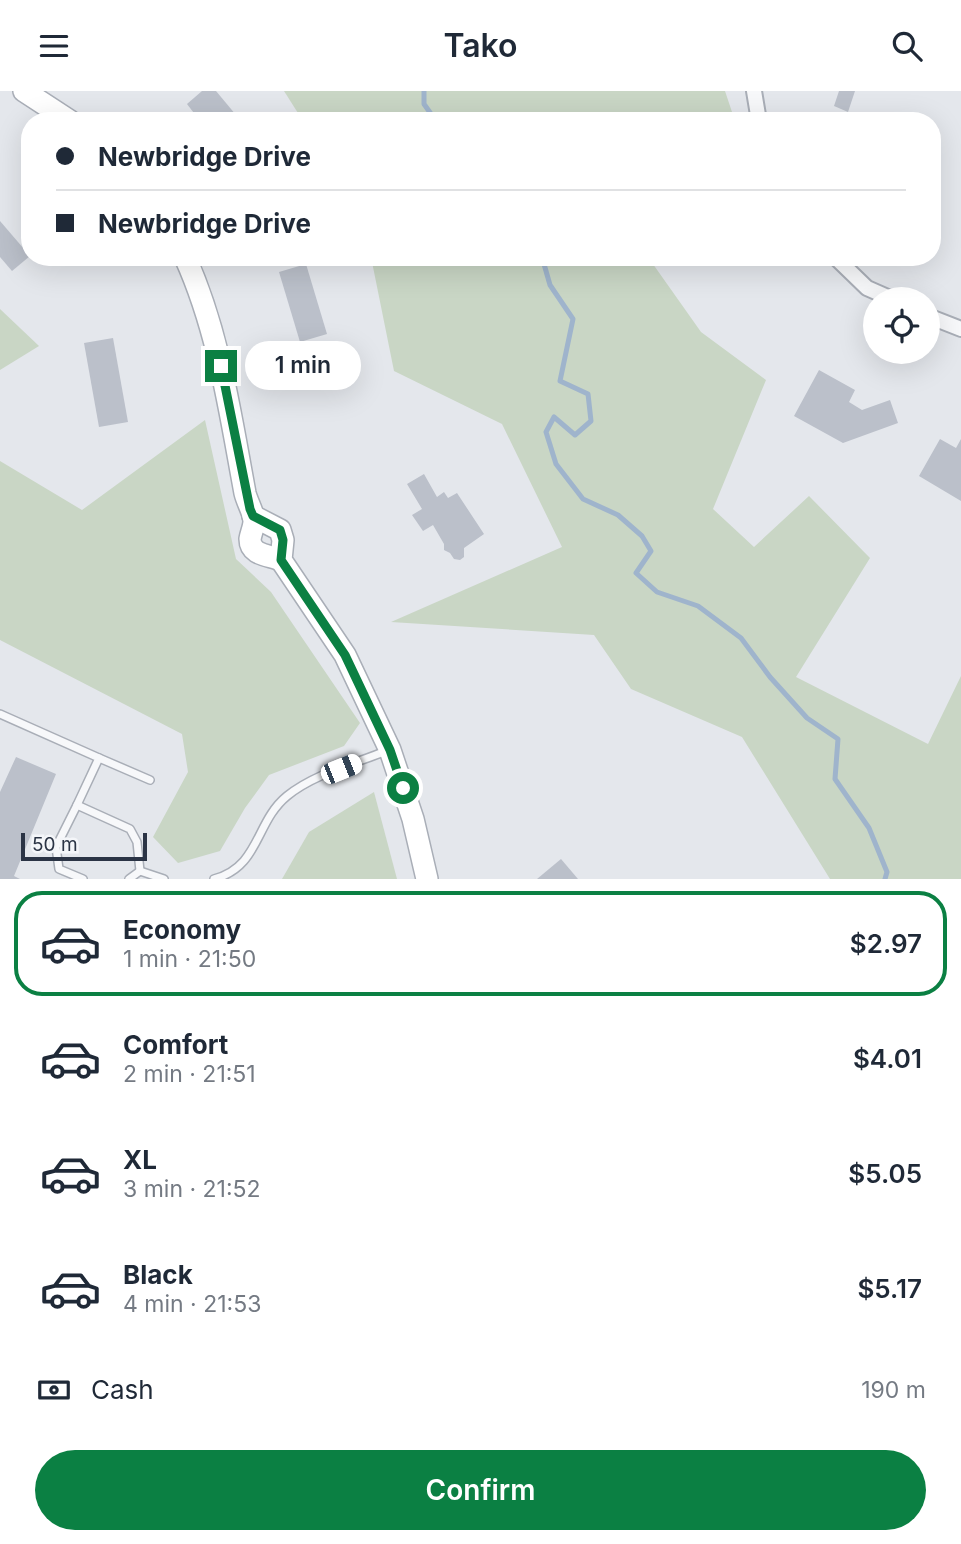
<!DOCTYPE html>
<html lang="en">
<head>
<meta charset="utf-8">
<style>
  :root { --surface:#fff; --page:#f2f2f3; --text:#1f2937; --muted:#747a83; --line:#e0e1e3; --accent:#0b8043 }
  body { margin:0; font-family:Inter,sans-serif; background:var(--page); color:var(--text); height:100vh; display:flex; flex-direction:column; font-size:26px; white-space:nowrap }
  * { box-sizing:border-box; margin:0 }
  p { font-size:23px; color:var(--muted) }
  .icon { flex:none; width:38px; height:38px; fill:none; stroke:currentColor; stroke-width:2; stroke-linecap:round; stroke-linejoin:round }
  .map { position:relative; height:788px; overflow:hidden }
  .details { display:flex; flex-direction:column; background:var(--surface); flex:1 }
  .details>* { flex:none }
  .banner { position:absolute; left:21px; top:21px; width:920px; height:154px; border-radius:28px; box-shadow:0 7px 28px #0002; display:grid; align-content:center; height:154px; padding:0 35px; background:var(--surface) }
  .tools { position:absolute; left:863px; top:196px; display:grid; gap:14px }
  .tools a { display:grid; place-items:center; width:77px; height:77px; border-radius:50%; background:var(--surface); box-shadow:0 7px 28px #0002; font-size:35px }
  .scale { position:absolute; left:21px; bottom:18px; width:126px; box-sizing:border-box; padding-left:7px; border:4px solid #2b3445; border-top:0; font-size:19px; line-height:24px; white-space:nowrap; color:#2b3445; -webkit-text-stroke:5px #f4f6f9; paint-order:stroke }
  .end { position:absolute; width:32px; height:32px; margin:-16px; border:9px solid #0b8043; background:#fff; box-shadow:0 0 0 4px #fff }
  .from { border-radius:50% }
  .bubble { position:absolute; height:49px; border-radius:24px; background:var(--surface); box-shadow:0 7px 28px #0002; font-size:23px; font-weight:600; line-height:49px; text-align:center }
  .car { position:absolute; width:21px; height:42px; margin:-21px -10px; border-radius:9px; box-shadow:0 0 5px 2px #0007; background:linear-gradient(#fff 24%,#345 0 40%,#fff 0 76%,#345 0 86%,#fff 0) }
  .banner b { display:flex; align-items:center; gap:24px; height:66px; font-size:26px }
  .banner b+b { border-top:2px solid var(--line) }
  .banner i { width:18px; height:18px; background:var(--text) }
  ul { padding:12px 0 0; list-style:none }
  li { display:flex; align-items:center; gap:21px; height:105px; margin:0 14px 10px; padding:0 21px; border:4px solid transparent; border-radius:28px }
  li div { flex:1 }
  li b { display:block; font-size:26px }
  li em { font-style:normal; font-weight:600 }
  li.selected { border-color:var(--accent) }
  li>.icon { width:63px; height:63px; stroke-width:1.5 }
  .pay { display:flex; align-items:center; gap:18px; height:77px; padding:0 35px; font-size:26px }
  .pay p { margin-inline-start:auto }
  .button { display:flex; gap:14px; margin-top:auto; padding:14px 35px }
  .button a { flex:1; height:80px; border-radius:42px; background:var(--accent); color:#fff; font-size:28px; font-weight:600; line-height:80px; text-align:center }
  header { display:flex; justify-content:space-between; align-items:center; height:91px; padding:0 35px; background:var(--surface); font-size:32px; font-weight:600 }
  .map>svg:first-child { display:block }
</style>
</head>
<body>
<header><svg class="icon" aria-label="menu" viewBox="0 0 24 24"><path d="M4 6h16M4 12h16M4 18h16"/></svg>Tako<svg class="icon" aria-label="search" viewBox="0 0 24 24"><circle cx="10" cy="10" r="6"/><path d="M15 15l6 6"/></svg></header>
<div class="map">
<svg width="961" height="788" viewBox="0 0 961 788">
  <rect width="100%" height="100%" fill="#e4e7ec"/>
  <g fill="#c9d6c5">
    <polygon points="284,0 725,0 735,30 303,30"/>
    <polygon points="371,166 648,166 701,241 766,289 713,418 754,456 809,405 870,467 796,586 928,653 961,585 961,788 830,788 742,646 631,598 594,544 391,531 562,456 502,333 394,280"/>
    <polygon points="0,218 39,255 0,279"/>
    <polygon points="205,329 236,468 271,501 360,632 344,655 269,684 245,717 220,760 178,772 153,746 188,681 182,643 0,549 0,370 82,419"/>
    <polygon points="374,701 397,788 282,788 309,741"/>
  </g>
  <g fill="none" stroke-linecap="round" stroke-linejoin="round">
    <g stroke="#9fb4cc" stroke-width="5">
      <polyline points="424,0 424,13 436,30"/>
      <polyline points="542,166 550,194 573,228 560,290 588,303 591,330 575,344 554,326 546,341 556,373 583,408 618,424 642,445 651,460 636,482 657,501 698,515 741,547 770,586 807,627 838,648 835,688 869,737 887,781 885,788"/>
    </g>
  </g>
  <g fill="#bbc0ca">
    <polygon points="202,0 216,0 241,30 200,30 187,13"/>
    <polygon points="839,0 855,0 848,21 834,15"/>
    <polygon points="0,130 30,165 12,180 0,166"/>
    <polygon points="306,173 327,243 300,251 279,181"/>
    <polygon points="113,247 128,331 99,336 84,252"/>
    <polygon points="819,279 855,299 849,311 862,319 890,309 898,332 843,352 794,325"/>
    <polygon points="940,348 956,357 961,348 961,410 919,385"/>
    <polygon points="424,383 437,406 444,401 448,407 457,402 484,443 464,457 464,466 460,469 454,468 450,462 444,459 444,453 433,434 423,440 412,424 422,418 407,393"/>
    <polygon points="16,666 56,683 14,785 20,788 0,788 0,701"/>
    <polygon points="561,768 578,788 537,788"/>
  </g>
  <g fill="none" stroke-linecap="round" stroke-linejoin="round">
    <defs>
      <g id="lane">
        <polyline points="0,623 99,667 77,714"/>
        <polyline points="99,667 150,689"/>
        <polyline points="140,780 164,788"/>
        <polyline points="83,788 59,778 56,756 77,714 130,738 137,751 140,780"/>
        <polyline points="129,788 140,780"/>
        <path d="M214,788C260,776 255,731 287,705C314,683 354,673 386,660"/>
      </g>
      <g id="street">
        <polyline points="754,0 759,30"/>
        <polyline points="835,166 867,197 892,208"/>
        <polyline points="928,225 961,238"/>
      </g>
      <g id="secondary">
        <polyline points="24,0 70,30"/>
        <path d="M185,166C219,241 230,322 245,402C247,411 254,422 254,430C254,436 251,442 250,448C250,465 270,464 281,469"/>
        <polyline points="253,425 280,439 283,449 281,469 345,564 390,659 413,728 427,788"/>
      </g>
    </defs>
    <use href="#lane" stroke="#a9aeb7" stroke-width="10"/>
    <use href="#street" stroke="#a9aeb7" stroke-width="18"/>
    <use href="#secondary" stroke="#a9aeb7" stroke-width="24"/>
    <use href="#lane" stroke="#f7f8fa" stroke-width="7"/>
    <use href="#street" stroke="#f7f8fa" stroke-width="14"/>
    <use href="#secondary" stroke="#fff" stroke-width="21"/>
  </g>
  <g fill="none" stroke-linecap="round" stroke-linejoin="round">
    <polyline stroke="#0b8043" stroke-width="9" points="221,275 250,418 253,425 280,439 283,449 281,469 345,564 390,659 403,697"/>
  </g>
</svg>
<div class="tools">
<a><svg class="icon" aria-label="locate" viewBox="0 0 24 24"><circle cx="12" cy="12" r="6"/><path d="M12 2v4M12 18v4M2 12h4M18 12h4"/></svg></a>
</div>
<div class="scale">50 m</div>
<i class="end from" style="left:403px;top:697px"></i>
<i class="end" style="left:221px;top:275px"></i>
<div class="bubble" style="left:245px;top:250px;width:116px">1 min</div>
<i class="car" style="left:341px;top:678px;rotate:68deg"></i>
<div class="banner">
<b><i class="from"></i>Newbridge Drive</b>
<b><i></i>Newbridge Drive</b>
</div>
</div>
<section class="details">
<ul>
<li class="selected"><svg class="icon" aria-label="car" viewBox="0 0 24 24"><path d="M5 17H2v-5l4-1 3-4h7l3 4 3 1v5h-3M9 17h6M6 11h13"/><circle cx="7" cy="17" r="2"/><circle cx="17" cy="17" r="2"/></svg><div><b>Economy</b><p>1 min · 21:50</p></div><em>$2.97</em></li>
<li><svg class="icon" aria-label="car" viewBox="0 0 24 24"><path d="M5 17H2v-5l4-1 3-4h7l3 4 3 1v5h-3M9 17h6M6 11h13"/><circle cx="7" cy="17" r="2"/><circle cx="17" cy="17" r="2"/></svg><div><b>Comfort</b><p>2 min · 21:51</p></div><em>$4.01</em></li>
<li><svg class="icon" aria-label="car" viewBox="0 0 24 24"><path d="M5 17H2v-5l4-1 3-4h7l3 4 3 1v5h-3M9 17h6M6 11h13"/><circle cx="7" cy="17" r="2"/><circle cx="17" cy="17" r="2"/></svg><div><b>XL</b><p>3 min · 21:52</p></div><em>$5.05</em></li>
<li><svg class="icon" aria-label="car" viewBox="0 0 24 24"><path d="M5 17H2v-5l4-1 3-4h7l3 4 3 1v5h-3M9 17h6M6 11h13"/><circle cx="7" cy="17" r="2"/><circle cx="17" cy="17" r="2"/></svg><div><b>Black</b><p>4 min · 21:53</p></div><em>$5.17</em></li>
</ul>
<div class="pay"><svg class="icon" aria-label="cash" viewBox="0 0 24 24"><path d="M3 7h18v10H3z"/><circle cx="12" cy="12" r="2"/></svg>Cash<p>190 m</p></div>
<div class="button"><a>Confirm</a></div>
</section>
</body>
</html>
